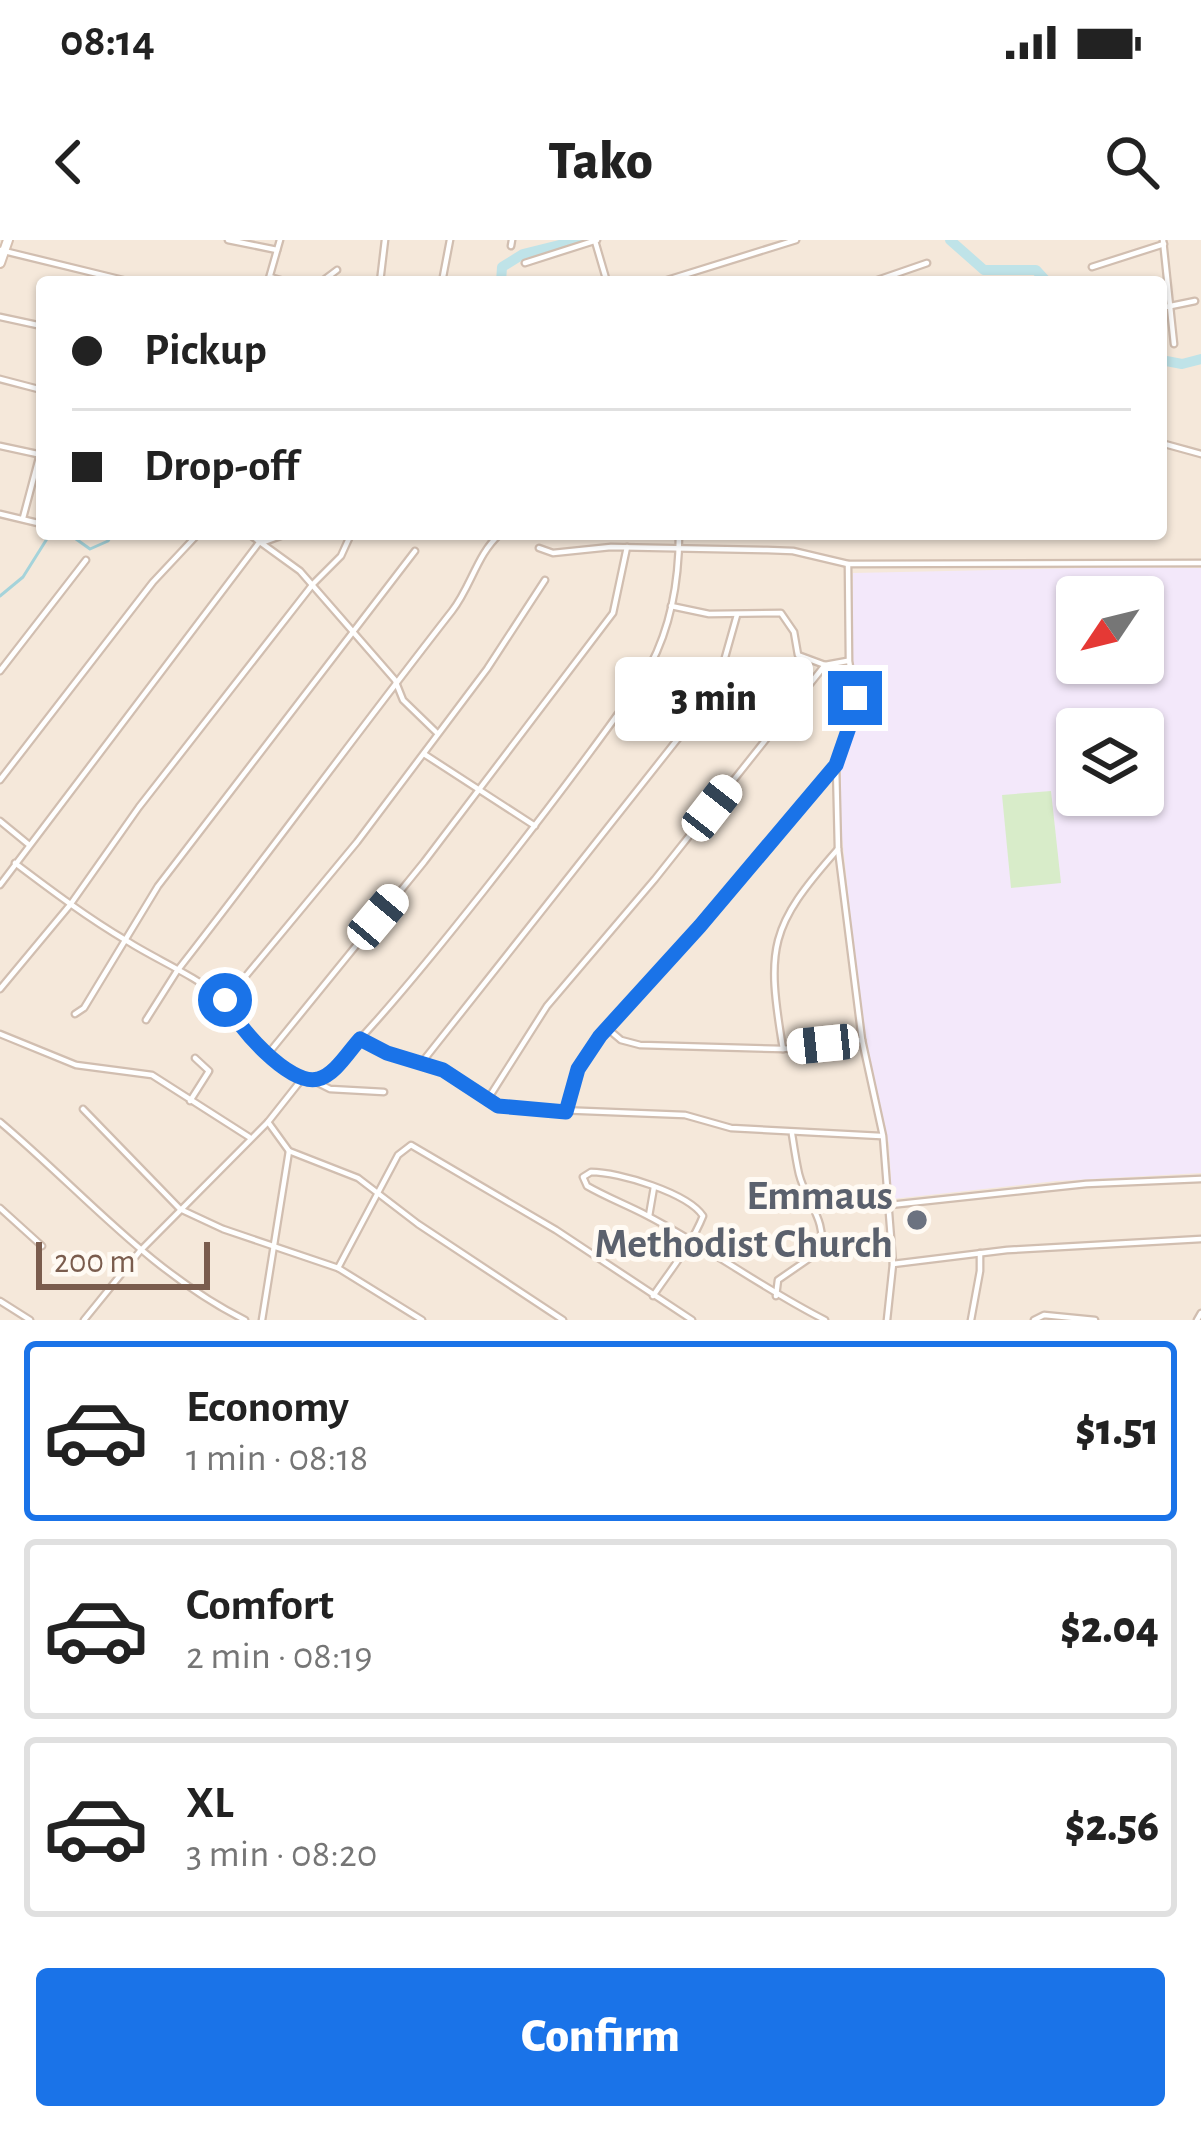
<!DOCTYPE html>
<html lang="en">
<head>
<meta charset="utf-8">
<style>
  :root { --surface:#fff; --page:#f2f2f2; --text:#222; --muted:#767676; --line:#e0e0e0; --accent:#1a73e8 }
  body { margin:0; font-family:"Alegreya Sans",sans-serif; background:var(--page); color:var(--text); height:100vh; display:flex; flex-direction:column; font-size:45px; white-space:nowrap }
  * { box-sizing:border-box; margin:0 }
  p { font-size:39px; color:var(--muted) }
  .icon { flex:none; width:66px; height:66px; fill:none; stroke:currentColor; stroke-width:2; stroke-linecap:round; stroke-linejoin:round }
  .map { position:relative; height:1080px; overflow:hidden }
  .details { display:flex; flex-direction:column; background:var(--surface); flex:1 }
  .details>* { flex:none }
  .top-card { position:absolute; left:36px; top:36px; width:1131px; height:264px; border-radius:12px; box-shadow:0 3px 9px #0004; display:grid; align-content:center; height:264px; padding:0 36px; background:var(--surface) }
  .needle { width:78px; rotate:235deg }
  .controls { position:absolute; left:1056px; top:336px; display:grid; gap:24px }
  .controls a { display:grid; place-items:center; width:108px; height:108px; border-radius:12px; background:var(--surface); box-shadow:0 3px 9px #0004; font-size:60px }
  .scale { position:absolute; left:36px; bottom:30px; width:174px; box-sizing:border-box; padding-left:12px; border:6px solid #7a5c4d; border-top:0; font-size:33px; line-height:42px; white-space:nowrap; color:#7a5c4d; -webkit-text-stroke:9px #fffaf3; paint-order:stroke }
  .end { position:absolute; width:54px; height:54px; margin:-27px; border:15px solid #1a73e8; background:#fff; box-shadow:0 0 0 6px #fff }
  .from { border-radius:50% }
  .bubble { position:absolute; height:84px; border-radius:12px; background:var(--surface); box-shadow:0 3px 9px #0004; font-size:39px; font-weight:800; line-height:84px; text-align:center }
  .car { position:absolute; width:36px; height:72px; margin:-36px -18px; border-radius:15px; box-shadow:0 0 9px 3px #0007; background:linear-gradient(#fff 24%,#345 0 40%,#fff 0 76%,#345 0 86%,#fff 0) }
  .top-card b { display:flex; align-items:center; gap:42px; height:114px; font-size:45px }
  .top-card b+b { border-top:3px solid var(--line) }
  .top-card i { width:30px; height:30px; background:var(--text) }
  ul { padding:21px 0 0; list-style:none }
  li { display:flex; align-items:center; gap:36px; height:180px; margin:0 24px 18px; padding:0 12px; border:6px solid var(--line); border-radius:12px }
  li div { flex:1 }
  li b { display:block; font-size:45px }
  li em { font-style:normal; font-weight:800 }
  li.on { border-color:var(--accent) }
  li>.icon { width:108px; height:108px; stroke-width:1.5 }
  .primary-button { display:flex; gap:24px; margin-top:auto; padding:24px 36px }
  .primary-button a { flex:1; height:138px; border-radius:12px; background:var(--accent); color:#fff; font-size:48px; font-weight:800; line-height:138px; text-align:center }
  .status { display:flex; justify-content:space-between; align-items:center; height:84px; padding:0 60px; background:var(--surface); direction:ltr }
  .status svg { height:33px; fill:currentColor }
  header { display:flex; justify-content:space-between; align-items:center; height:156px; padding:0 36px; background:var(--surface); font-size:54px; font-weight:800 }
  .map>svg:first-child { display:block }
</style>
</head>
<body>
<div class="status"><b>08:14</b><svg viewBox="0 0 49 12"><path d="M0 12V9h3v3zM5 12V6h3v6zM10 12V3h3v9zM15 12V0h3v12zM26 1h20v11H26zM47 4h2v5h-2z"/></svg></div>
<header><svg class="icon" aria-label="back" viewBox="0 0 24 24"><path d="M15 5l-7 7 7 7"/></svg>Tako<svg class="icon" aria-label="search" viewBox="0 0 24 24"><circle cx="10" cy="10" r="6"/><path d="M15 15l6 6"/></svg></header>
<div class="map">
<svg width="1201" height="1080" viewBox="0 0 1201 1080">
  <rect width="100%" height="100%" fill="#fdf6ec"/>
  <path fill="#f5e8da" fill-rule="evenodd" d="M0,0H1201V1080H0ZM42,42H1161V294H42ZM1077,357H1143V423H1077ZM1077,489H1143V555H1077Z"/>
  <path fill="#f3e8fa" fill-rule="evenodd" d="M1128,327L1201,328V933L1056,941L892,959L889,904L868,810L856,727L841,587V527L861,466L852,417L853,333ZM1077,357H1143V423H1077ZM1077,489H1143V555H1077Z"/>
  <polygon fill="#d8ecc9" points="1051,551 1061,643 1011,648 1002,555"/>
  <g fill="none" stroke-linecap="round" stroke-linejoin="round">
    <g stroke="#a5d3da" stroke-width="3">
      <polyline points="69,294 90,309 108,301 112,294"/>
      <polyline points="0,356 23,337 50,294"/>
    </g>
    <g stroke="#bfe3e8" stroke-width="10">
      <polyline points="950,0 984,30 1036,30 1047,42"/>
      <polyline points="501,42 502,27 523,14 580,0"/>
      <polyline points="1161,120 1182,124 1201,119"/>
    </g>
    <defs>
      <g id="street">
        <polyline points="228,0 277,10"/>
        <polyline points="1163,0 1174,104"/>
        <polyline points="595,1 607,42"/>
        <polyline points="511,6 512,0"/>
        <polyline points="0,10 131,42"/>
        <polyline points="525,23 597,0"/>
        <polyline points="1092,27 1164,4"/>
        <polyline points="270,37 287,42"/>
        <polyline points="268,42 280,0"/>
        <polyline points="321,42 337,30"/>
        <polyline points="380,42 385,0"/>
        <polyline points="442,42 450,0"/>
        <polyline points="661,42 796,0"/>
        <polyline points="872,42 927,23"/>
        <polyline points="1161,68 1195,61"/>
        <polyline points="0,77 42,86"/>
        <polyline points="0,139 42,150"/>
        <polyline points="1161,203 1201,214"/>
        <polyline points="0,206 42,215"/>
        <polyline points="0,274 42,284"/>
        <polyline points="23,278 40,214"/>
        <polyline points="249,294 300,331 395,440 403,460 436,492"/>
        <polyline points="264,302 286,294"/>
        <polyline points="539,308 553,313 611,307 767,310 793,311 848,324 1201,323"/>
        <polyline points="848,324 849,421 855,457 854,473 836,525 838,609 862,800 883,896 893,1024 887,1080"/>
        <polyline points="671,366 709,374 781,373 794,392 798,415 825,425 847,421"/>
        <polyline points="0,431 86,320"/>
        <polyline points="424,514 535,586"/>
        <polyline points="0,540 153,342 198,294"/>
        <polyline points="0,581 28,604"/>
        <path d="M838,609C769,687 766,707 783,809L862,800"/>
        <path d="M15,623C52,651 88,678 127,701C157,720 194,735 221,758C229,765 232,779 240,788C250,801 297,841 312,841C345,839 623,476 650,426C671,386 679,339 679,294"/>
        <polyline points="0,645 261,300"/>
        <polyline points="0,749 70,665 139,567 313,344 341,316 351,294"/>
        <polyline points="226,760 357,602 487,429 545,340"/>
        <polyline points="75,774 84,768 158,646 415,311"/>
        <path d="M146,780L177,731C270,612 359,490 452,371C471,347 477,314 500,294"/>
        <polyline points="608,789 621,800 640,805 783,809"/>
        <polyline points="0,794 76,825 152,835 249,897"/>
        <polyline points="360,799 387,813 443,830 507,868 685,875 731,888 881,896"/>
        <polyline points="268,814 424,622 613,373 627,307"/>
        <polyline points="423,821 703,467 724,421 737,375"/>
        <polyline points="314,841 330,849 384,852"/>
        <polyline points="488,859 547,766 655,639 825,425"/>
        <polyline points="190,861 209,831 195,818"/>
        <polyline points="83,869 180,969 223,989 338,1028 422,1080"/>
        <polyline points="566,871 582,819 836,525"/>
        <path d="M0,882C81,950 149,1032 245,1080"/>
        <polyline points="268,882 289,911 358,938 418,984 563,1080"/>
        <polyline points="890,965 1086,944 1201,939"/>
        <polyline points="0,968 42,1006"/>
        <polyline points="649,976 654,947"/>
        <polyline points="893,1024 1007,1010 1201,999"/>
        <polyline points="338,1028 398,915 411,905 556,990 692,1080"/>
        <path d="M653,1056C670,1031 692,1004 703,976C688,953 619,932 591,932L583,937L587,946C606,957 627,965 646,975C708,1007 763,1049 825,1080"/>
        <path d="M776,1056L778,1040L820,1011C828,981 806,962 799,934C796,921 794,907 792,894"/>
        <polyline points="0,1061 30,1080"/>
        <polyline points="84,1080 140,1011 268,882 302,839"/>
        <polyline points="262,1080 289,911"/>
        <polyline points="971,1080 980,1031 980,1013"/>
        <polyline points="1034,1080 1044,1075 1095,1080"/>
        <polyline points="1197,1080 1201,1073"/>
      </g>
      <polyline id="secondary" points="0,23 8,0"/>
    </defs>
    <use href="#street" stroke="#d1beb0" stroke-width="9"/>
    <use href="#secondary" stroke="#d6c0b0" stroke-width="12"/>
    <use href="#street" stroke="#fff" stroke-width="4.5"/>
    <use href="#secondary" stroke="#fff" stroke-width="8"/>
  </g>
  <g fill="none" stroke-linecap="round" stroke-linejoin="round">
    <path stroke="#1a73e8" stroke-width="15" d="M225,760C235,785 290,847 318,839C335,835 349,811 360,799L387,813L443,830L498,866L566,872L578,829L600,796L700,686L836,525L854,473L855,458"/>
  </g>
  <circle fill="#6b7280" stroke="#fffaf3" stroke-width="4.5" cx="917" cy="980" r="12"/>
  <g text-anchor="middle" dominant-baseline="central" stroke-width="10" stroke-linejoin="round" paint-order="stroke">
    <g font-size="42" font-weight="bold" fill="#5b616d" stroke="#fffaf3" text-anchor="end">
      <text x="893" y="956">Emmaus<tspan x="893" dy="48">Methodist Church</tspan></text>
    </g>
  </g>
</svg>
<div class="controls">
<a><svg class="needle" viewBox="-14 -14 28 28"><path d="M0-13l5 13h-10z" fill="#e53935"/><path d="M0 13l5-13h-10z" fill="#767676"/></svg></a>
<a><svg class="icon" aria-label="layers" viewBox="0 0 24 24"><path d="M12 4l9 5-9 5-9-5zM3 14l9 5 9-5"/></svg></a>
</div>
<div class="scale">200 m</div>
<i class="end from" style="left:225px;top:760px"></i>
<i class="end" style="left:855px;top:458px"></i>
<div class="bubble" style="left:615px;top:417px;width:198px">3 min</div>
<i class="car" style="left:712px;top:568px;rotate:38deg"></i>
<i class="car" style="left:378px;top:677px;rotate:40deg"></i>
<i class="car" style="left:823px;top:804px;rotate:264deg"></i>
<div class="top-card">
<b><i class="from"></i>Pickup</b>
<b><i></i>Drop-off</b>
</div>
</div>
<section class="details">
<ul>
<li class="on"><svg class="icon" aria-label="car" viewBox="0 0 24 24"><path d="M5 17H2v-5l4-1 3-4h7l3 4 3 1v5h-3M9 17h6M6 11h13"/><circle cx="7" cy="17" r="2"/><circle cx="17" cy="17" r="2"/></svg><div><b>Economy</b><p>1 min · 08:18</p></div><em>$1.51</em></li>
<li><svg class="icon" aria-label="car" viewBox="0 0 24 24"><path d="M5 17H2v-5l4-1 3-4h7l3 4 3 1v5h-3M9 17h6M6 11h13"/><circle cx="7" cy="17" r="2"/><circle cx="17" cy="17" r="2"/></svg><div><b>Comfort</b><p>2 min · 08:19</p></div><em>$2.04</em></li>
<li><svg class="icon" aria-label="car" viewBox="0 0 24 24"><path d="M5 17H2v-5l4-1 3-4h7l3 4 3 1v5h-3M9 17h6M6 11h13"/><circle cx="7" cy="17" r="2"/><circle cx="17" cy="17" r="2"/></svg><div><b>XL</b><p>3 min · 08:20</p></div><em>$2.56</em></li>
</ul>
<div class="primary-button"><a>Confirm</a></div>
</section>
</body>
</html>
